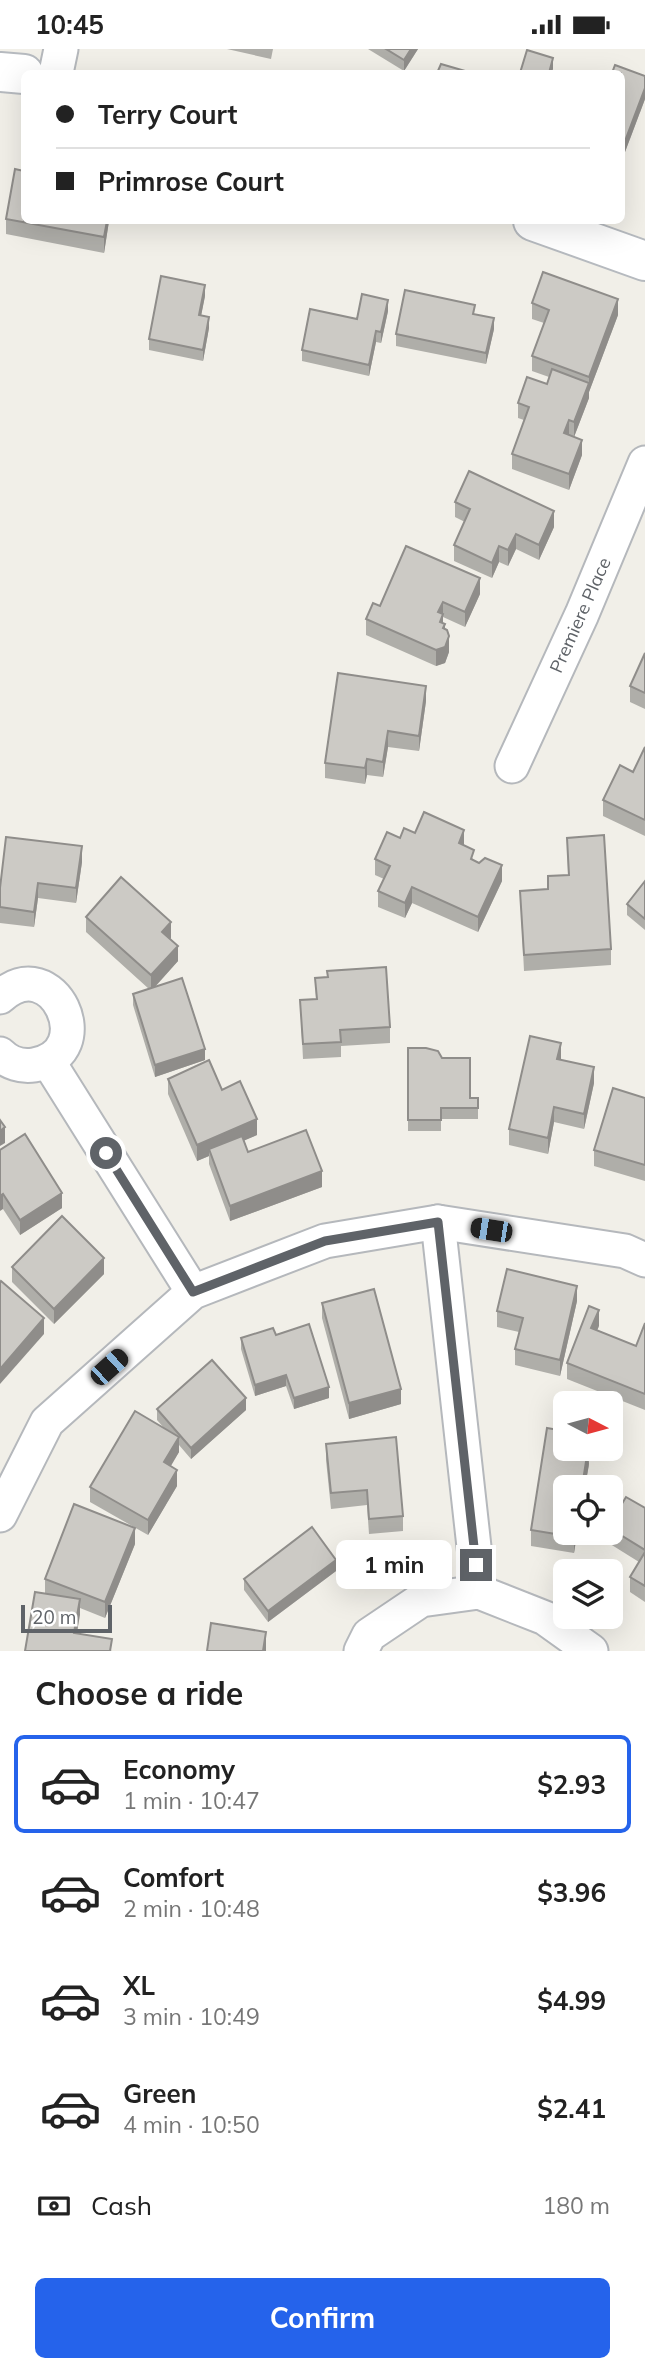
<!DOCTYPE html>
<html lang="en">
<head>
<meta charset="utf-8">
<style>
  :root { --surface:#fff; --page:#f2f2f2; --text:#222; --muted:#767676; --line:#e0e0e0; --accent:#2563eb }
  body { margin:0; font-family:Mulish,sans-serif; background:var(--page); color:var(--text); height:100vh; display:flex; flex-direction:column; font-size:26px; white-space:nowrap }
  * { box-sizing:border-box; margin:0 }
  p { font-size:23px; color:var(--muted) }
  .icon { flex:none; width:38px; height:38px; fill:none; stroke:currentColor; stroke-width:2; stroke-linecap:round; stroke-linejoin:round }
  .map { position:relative; height:1602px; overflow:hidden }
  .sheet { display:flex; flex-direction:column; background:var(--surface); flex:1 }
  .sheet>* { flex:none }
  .banner { position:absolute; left:21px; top:21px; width:604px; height:154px; border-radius:10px; box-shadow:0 7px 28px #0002; display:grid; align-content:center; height:154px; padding:0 35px; background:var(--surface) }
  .needle { width:46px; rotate:96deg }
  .controls { position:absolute; left:553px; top:1342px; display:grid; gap:14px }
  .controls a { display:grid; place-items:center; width:70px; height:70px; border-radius:10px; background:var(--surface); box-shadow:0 7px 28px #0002; font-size:35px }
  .scale { position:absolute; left:21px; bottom:18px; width:91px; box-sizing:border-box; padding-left:7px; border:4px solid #5f6368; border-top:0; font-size:19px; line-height:24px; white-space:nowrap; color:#5f6368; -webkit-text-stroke:5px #fff; paint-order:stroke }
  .end { position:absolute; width:32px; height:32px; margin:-16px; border:9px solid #5f6368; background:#fff; box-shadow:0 0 0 4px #fff }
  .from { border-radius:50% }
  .bubble { position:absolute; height:49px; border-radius:10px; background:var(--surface); box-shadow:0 7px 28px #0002; font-size:23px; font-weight:700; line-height:49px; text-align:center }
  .car { position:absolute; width:21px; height:42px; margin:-21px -10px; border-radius:9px; box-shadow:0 0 5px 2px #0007; background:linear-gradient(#222 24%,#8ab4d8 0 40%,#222 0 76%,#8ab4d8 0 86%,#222 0) }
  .banner b { display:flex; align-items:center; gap:24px; height:66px; font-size:26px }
  .banner b+b { border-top:2px solid var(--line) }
  .banner i { width:18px; height:18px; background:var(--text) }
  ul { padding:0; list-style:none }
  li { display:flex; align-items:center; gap:21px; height:98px; margin:0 14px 10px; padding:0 21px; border:4px solid transparent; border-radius:10px }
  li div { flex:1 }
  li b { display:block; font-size:26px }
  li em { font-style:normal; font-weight:700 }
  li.current { border-color:var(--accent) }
  li>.icon { width:63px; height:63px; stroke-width:1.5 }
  h2 { padding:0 35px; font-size:32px; line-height:84px }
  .pay { display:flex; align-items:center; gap:18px; height:77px; padding:0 35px; font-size:26px }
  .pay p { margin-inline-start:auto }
  .primary-button { display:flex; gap:14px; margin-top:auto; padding:14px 35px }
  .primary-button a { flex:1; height:80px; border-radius:10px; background:var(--accent); color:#fff; font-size:28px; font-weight:700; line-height:80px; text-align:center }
  .status { display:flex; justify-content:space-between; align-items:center; height:49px; padding:0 35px; background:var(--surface); direction:ltr }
  .status svg { height:19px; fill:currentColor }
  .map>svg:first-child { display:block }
</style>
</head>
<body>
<div class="status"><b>10:45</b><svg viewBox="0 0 49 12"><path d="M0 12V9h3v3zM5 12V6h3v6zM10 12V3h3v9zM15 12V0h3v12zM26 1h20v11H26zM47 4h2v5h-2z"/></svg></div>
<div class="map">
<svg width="645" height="1602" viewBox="0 0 645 1602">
  <rect width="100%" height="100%" fill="#f1efe8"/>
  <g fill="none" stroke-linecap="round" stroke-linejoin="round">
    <defs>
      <g id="street">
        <polyline points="56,24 61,0"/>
        <polyline points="512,717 582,565 645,414"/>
        <path d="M0,948C53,899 102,1004 34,1016C22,1018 9,1014 0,1005"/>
        <polyline points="48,1012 193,1243"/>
        <polyline points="438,1173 479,1543"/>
        <polyline points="0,1466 47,1373 193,1243 325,1192 438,1173 625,1202 645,1211"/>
        <polyline points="361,1602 369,1586 421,1551 479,1543 545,1569 591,1602"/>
      </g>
      <g id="secondary">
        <polyline points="0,23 24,25"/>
        <polyline points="533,172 645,212"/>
      </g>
    </defs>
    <use href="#street" stroke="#b5b8bc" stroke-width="37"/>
    <use href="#secondary" stroke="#b6babf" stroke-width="42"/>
    <use href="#street" stroke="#fff" stroke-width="33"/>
    <use href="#secondary" stroke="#fff" stroke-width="38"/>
  </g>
  <g fill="#afaea9">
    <polygon points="227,0 273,0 271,10"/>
    <polygon points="368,0 418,0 404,22"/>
    <polygon points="621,24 645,27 645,50 625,103 621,102"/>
    <polygon points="6,170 24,172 109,172 104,204 6,185"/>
    <polygon points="205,247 201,267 209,279 203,312 149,301 149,290"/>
    <polygon points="532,254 618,266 589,343 589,349 574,388 582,406 569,441 512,420 512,405 524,371 518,369 518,354 547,335 549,328 532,322 532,307 544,274 532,270"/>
    <polygon points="388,262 381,294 376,293 369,327 302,312 302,301 357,270"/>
    <polygon points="494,280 486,315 396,297 396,285"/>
    <polygon points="455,453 554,478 539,511 516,500 508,517 499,513 492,529 454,512 454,496 465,473 455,468"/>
    <polygon points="480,545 465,578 443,568 443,574 449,603 445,614 436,617 366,586 366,570 380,557"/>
    <polygon points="645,604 645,660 630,653 630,637"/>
    <polygon points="426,652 419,702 388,698 383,728 367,726 365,735 325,729 325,714"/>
    <polygon points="645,698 645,787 603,767 603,751 633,723"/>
    <polygon points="415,784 464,796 474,812 502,832 478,883 412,854 405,869 378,858 378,842 384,830 375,826 375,810 400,789"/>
    <polygon points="567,789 611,900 611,916 524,922 520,842 548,840 548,827 568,826"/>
    <polygon points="82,813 76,854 38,849 34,878 0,874 0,839"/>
    <polygon points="645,832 645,881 627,866 627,855"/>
    <polygon points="86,868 171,889 170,890 178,912 155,938 205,1011 155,1028 133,956 133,945 149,940 86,883"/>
    <polygon points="315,929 390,978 390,994 341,997 341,1008 303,1010 300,951 316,950"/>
    <polygon points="408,999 470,1049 478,1049 478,1070 441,1070 441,1082 408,1082"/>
    <polygon points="561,1011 594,1034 584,1080 554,1073 548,1105 509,1096 509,1080"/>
    <polygon points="168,1030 222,1041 257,1086 244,1091 248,1103 322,1138 230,1172 209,1115 209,1107 197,1112 168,1045"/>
    <polygon points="645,1049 645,1132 594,1117 594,1101"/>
    <polygon points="0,1101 62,1159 20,1186 3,1160"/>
    <polygon points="12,1218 104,1225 54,1275 12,1233"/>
    <polygon points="577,1252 560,1327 515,1316 515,1300 519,1283 497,1278 497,1262"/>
    <polygon points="322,1254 401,1355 349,1370 322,1269"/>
    <polygon points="645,1274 645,1361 567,1330 567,1314 599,1277 597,1281 636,1297"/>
    <polygon points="276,1286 329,1349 294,1360 286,1337 255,1347 241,1300 241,1289"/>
    <polygon points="157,1360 246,1361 191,1410 179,1396 179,1403 170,1417 177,1437 148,1486 90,1453 90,1438 164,1379 157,1371"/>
    <polygon points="326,1395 403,1467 403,1482 369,1485 367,1456 331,1460 326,1411"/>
    <polygon points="589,1415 574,1504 531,1497 531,1481"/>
    <polygon points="645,1459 645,1553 630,1543 630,1528 639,1513 607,1493 607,1484 611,1484 611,1473"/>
    <polygon points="135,1495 105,1569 80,1559 77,1585 112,1602 25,1602 45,1545 45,1530"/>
    <polygon points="336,1522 268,1573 244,1541 244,1530"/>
  </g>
  <g fill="#8f8d8a">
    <polygon points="411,0 418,0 404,22 404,11"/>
    <polygon points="553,9 553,20 552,24 549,24"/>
    <polygon points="645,39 645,50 625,103 625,92"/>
    <polygon points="107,172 109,172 104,204 104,188"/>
    <polygon points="205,236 205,247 199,277 199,266"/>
    <polygon points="618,250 618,266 589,343 589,328"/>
    <polygon points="388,251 388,262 381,294 381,283"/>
    <polygon points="209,268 209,279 203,312 203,301"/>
    <polygon points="494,269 494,280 486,315 486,304"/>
    <polygon points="376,282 376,293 369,327 369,316"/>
    <polygon points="589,334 589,349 574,388 574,373"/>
    <polygon points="569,371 569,386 564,384"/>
    <polygon points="582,391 582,406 569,441 569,425"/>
    <polygon points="554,462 554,478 539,511 539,496"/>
    <polygon points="516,485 516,500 508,517 508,501"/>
    <polygon points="499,497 499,513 492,529 492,514"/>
    <polygon points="480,529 480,545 465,578 465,563"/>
    <polygon points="443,553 443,578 445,575 445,590 438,563"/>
    <polygon points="449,587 449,603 445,614 436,617 436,601"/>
    <polygon points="426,637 426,652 419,702 419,687"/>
    <polygon points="388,682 388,698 383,728 383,713"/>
    <polygon points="367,710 367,726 365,735 365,719"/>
    <polygon points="464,781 464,796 459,794"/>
    <polygon points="82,797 82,813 76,854 76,839"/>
    <polygon points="502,816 502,832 478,883 478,868"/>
    <polygon points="38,834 38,849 34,878 34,863"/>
    <polygon points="412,838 412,854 405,869 405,854"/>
    <polygon points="171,873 171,889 162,898 162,883"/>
    <polygon points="178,897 178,912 151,942 151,926"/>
    <polygon points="561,994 561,1010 557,1025 557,1010"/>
    <polygon points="205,1000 205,1011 155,1028 155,1016"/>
    <polygon points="594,1018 594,1034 584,1080 584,1065"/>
    <polygon points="554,1058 554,1073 548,1105 548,1089"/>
    <polygon points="257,1070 257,1086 211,1106 209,1100 209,1107 197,1112 197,1096"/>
    <polygon points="5,1078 5,1094 0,1097 0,1082"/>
    <polygon points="322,1122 322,1138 230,1172 230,1157"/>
    <polygon points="62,1144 62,1159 20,1186 20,1171"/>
    <polygon points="3,1145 3,1160 0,1162 0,1147"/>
    <polygon points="104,1209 104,1225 54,1275 54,1260"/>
    <polygon points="577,1237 577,1252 560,1327 560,1311"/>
    <polygon points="599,1261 599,1277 591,1295 591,1279"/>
    <polygon points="44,1269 44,1285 0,1335 0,1320"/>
    <polygon points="286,1326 286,1337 255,1347 255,1336"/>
    <polygon points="329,1338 329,1349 294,1360 294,1349"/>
    <polygon points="401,1340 401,1355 349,1370 349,1354"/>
    <polygon points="246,1349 246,1361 191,1410 191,1399"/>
    <polygon points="179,1388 179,1403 164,1429 164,1413"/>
    <polygon points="588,1400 589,1415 585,1438 582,1438"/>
    <polygon points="177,1421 177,1437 148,1486 148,1471"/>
    <polygon points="135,1479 135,1495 105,1569 105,1553"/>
    <polygon points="575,1484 577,1484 574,1504 574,1488"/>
    <polygon points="336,1511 336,1522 268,1573 268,1562"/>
    <polygon points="80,1550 80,1566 74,1600 74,1584"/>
    <polygon points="266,1583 266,1602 263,1602"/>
  </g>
  <g fill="#cccac5" stroke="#8f8d8a" stroke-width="2">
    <polygon points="386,0 411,0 404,11"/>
    <polygon points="527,1 553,9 549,24 520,24"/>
    <polygon points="441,15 472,24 437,24"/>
    <polygon points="615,16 645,27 645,39 625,92 621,91 621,24 612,24"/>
    <polygon points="15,120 24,122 24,172 107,172 104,188 6,170"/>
    <polygon points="543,223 618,250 589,328 532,307 549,261 532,254"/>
    <polygon points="161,227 205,236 199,266 209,268 203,301 149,290"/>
    <polygon points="405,241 475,256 473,265 494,269 486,304 396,285"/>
    <polygon points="362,245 388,251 381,283 376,282 369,316 302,301 310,260 357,270"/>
    <polygon points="552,320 589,334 574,373 569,371 564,384 582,391 569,425 512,405 529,358 518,354 527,328 547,335"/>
    <polygon points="469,422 554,462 539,496 516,485 508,501 499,497 492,514 454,496 470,460 455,453"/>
    <polygon points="406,497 480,529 465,563 443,553 438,563 443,565 440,573 445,575 443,579 447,581 449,587 445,598 436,601 366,570 373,554 380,557"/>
    <polygon points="645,604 645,644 630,637"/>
    <polygon points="338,624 426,637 419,687 388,682 383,713 367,710 365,719 325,714"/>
    <polygon points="645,698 645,771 603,751 620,716 633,723"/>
    <polygon points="424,763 464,781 459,794 474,801 471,810 479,814 485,809 502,816 478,868 412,838 405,854 378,842 390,817 375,810 387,783 400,789 404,779 415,784"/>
    <polygon points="604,786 611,900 524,906 520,842 548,840 548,827 569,826 567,789"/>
    <polygon points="6,788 82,797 76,839 38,834 34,863 0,858 0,839"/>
    <polygon points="121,828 171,873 162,883 178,897 151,926 86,868"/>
    <polygon points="645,832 645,870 627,855"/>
    <polygon points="386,918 390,978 340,981 341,993 303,995 300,951 317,950 315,929 328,928 327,922"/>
    <polygon points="182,929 205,1000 155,1016 133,945"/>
    <polygon points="530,987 561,994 557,1010 594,1018 584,1065 554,1058 548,1089 509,1080"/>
    <polygon points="408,999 426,999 438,1002 442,1009 470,1009 470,1049 478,1049 478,1059 441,1059 441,1071 408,1071"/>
    <polygon points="209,1011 222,1041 240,1032 257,1070 197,1096 168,1030"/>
    <polygon points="613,1039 645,1049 645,1116 594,1101"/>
    <polygon points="0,1071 5,1078 0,1082"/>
    <polygon points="306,1081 322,1122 230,1157 209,1100 242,1087 248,1103"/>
    <polygon points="25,1085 62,1144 20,1171 3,1145 0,1147 0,1101"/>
    <polygon points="62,1167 104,1209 54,1260 12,1218"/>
    <polygon points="507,1220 577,1237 560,1311 515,1300 523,1269 497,1262"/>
    <polygon points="1,1232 44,1269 0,1320 0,1234"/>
    <polygon points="374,1240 401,1340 349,1354 322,1254"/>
    <polygon points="589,1257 599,1261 591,1279 636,1297 645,1274 645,1345 567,1314"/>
    <polygon points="309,1275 329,1338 294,1349 286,1326 255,1336 241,1289 273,1279 276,1286"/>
    <polygon points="212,1311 246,1349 191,1399 157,1360"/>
    <polygon points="135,1362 179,1388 164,1413 177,1421 148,1471 90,1438"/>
    <polygon points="547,1379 565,1382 565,1400 588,1400 582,1438 565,1438 565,1484 575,1484 574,1488 531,1481"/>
    <polygon points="396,1388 403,1467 369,1470 367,1441 331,1444 326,1395"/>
    <polygon points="626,1448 645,1459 645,1501 611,1480 611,1473"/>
    <polygon points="74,1455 135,1479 105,1553 45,1530"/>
    <polygon points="312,1478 336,1511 268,1562 244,1530"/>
    <polygon points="645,1503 645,1537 630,1528"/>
    <polygon points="35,1543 80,1550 74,1584 112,1590 110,1602 25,1602"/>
    <polygon points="211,1574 266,1583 263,1602 207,1602"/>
  </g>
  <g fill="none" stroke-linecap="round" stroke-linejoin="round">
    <polyline stroke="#5f6368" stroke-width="9" points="106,1104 193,1243 325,1192 438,1173 476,1516"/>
  </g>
  <g text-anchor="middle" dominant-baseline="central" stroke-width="5" stroke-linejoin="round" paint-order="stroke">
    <g font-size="18" fill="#5f6368" stroke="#fff">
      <text transform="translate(580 566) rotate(-66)">Premiere Place</text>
    </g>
  </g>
</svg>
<div class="controls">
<a><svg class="needle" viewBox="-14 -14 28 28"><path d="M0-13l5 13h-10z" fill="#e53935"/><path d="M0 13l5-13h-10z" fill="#767676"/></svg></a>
<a><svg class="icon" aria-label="locate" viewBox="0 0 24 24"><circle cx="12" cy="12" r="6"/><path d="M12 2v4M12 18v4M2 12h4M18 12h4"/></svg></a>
<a><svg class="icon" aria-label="layers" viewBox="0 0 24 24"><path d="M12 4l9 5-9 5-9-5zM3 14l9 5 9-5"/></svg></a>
</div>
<div class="scale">20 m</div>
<i class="end from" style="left:106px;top:1104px"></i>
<i class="end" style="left:476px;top:1516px"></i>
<div class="bubble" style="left:336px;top:1491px;width:116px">1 min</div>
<i class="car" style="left:491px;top:1181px;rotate:279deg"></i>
<i class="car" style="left:109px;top:1318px;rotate:48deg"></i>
<div class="banner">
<b><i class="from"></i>Terry Court</b>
<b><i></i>Primrose Court</b>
</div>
</div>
<section class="sheet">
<h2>Choose a ride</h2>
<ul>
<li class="current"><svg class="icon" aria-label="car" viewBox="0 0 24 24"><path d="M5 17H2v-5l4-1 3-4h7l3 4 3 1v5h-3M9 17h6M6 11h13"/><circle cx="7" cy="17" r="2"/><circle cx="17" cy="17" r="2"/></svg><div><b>Economy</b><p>1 min · 10:47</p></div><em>$2.93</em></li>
<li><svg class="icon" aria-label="car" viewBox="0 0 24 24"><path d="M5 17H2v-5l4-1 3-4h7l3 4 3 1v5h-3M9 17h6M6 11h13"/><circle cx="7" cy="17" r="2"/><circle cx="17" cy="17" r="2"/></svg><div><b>Comfort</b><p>2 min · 10:48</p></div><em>$3.96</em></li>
<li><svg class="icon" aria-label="car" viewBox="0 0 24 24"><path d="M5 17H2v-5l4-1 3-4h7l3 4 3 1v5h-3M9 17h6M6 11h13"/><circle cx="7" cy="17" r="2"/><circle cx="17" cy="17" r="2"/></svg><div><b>XL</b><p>3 min · 10:49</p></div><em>$4.99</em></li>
<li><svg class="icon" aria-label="car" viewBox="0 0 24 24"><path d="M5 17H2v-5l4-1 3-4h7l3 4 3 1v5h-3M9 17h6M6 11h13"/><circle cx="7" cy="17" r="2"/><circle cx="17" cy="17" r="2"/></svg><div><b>Green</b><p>4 min · 10:50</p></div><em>$2.41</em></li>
</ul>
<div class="pay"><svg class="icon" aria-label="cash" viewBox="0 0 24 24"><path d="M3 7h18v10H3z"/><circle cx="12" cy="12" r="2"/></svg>Cash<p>180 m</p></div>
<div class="primary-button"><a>Confirm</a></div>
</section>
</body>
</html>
